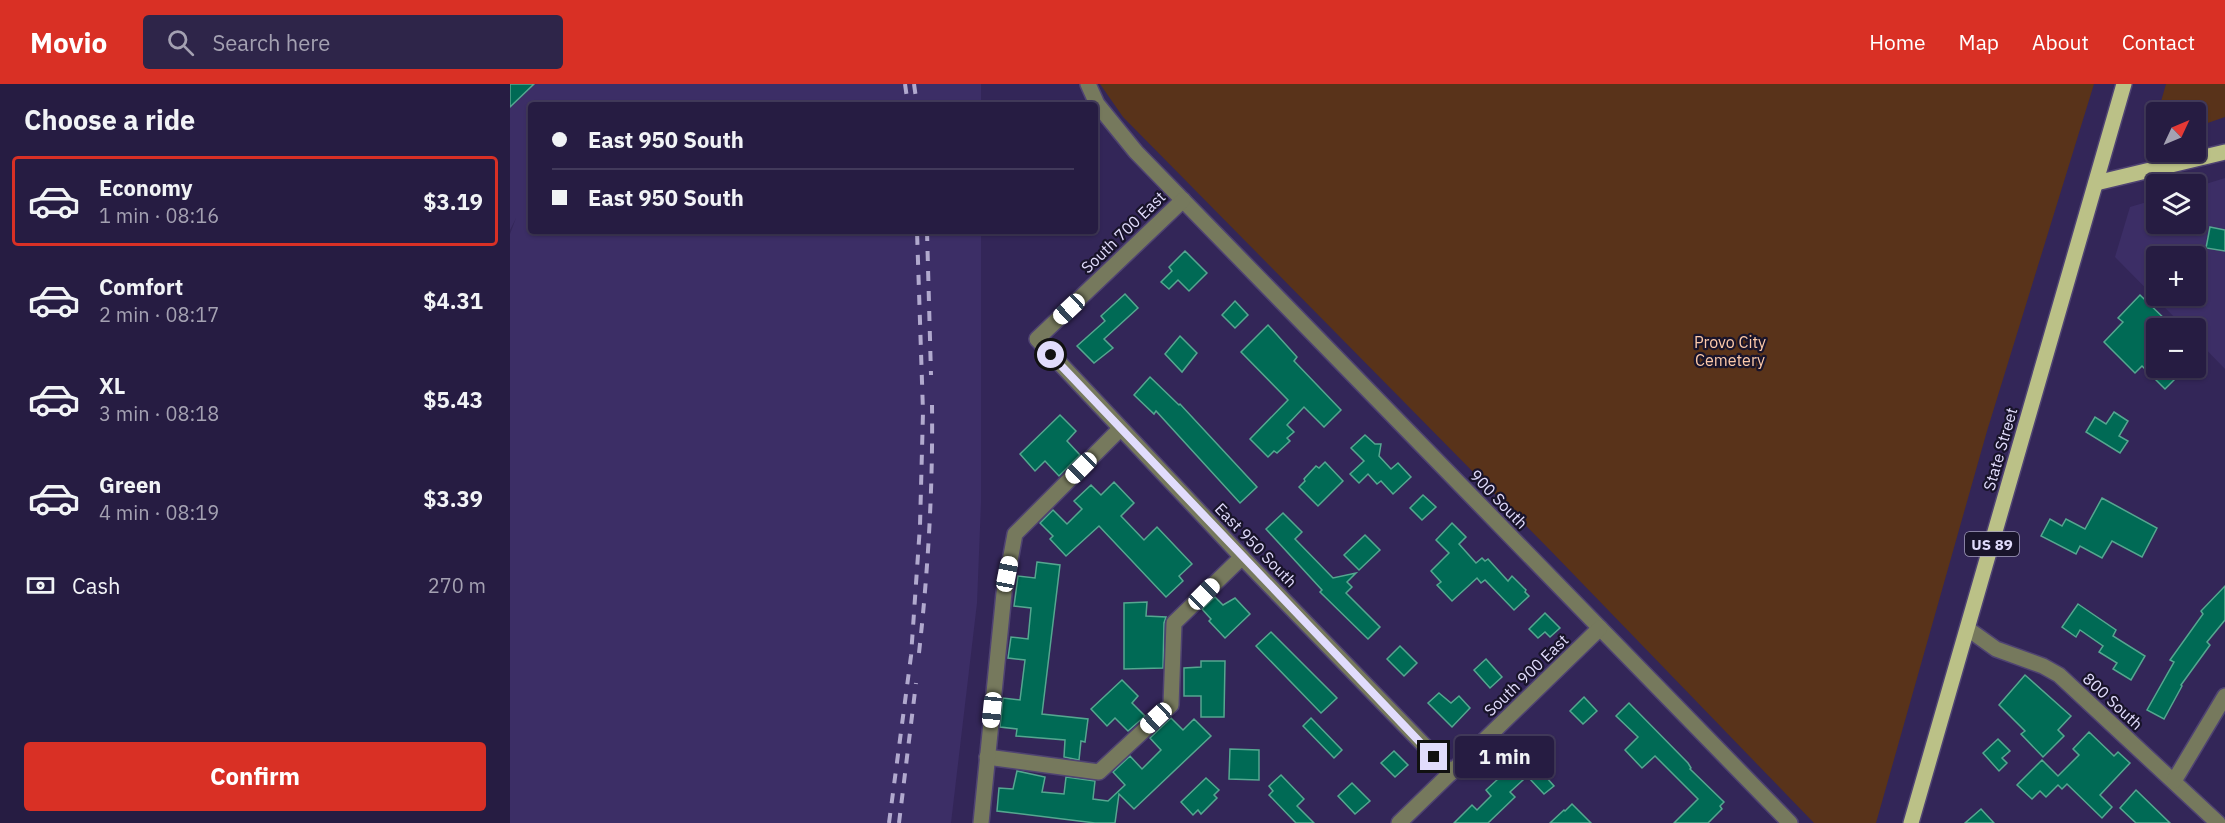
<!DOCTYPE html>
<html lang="en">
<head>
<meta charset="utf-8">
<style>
  :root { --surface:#261c42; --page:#2e2549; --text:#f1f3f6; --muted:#a4a1b2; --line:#423a5b; --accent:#d93025 }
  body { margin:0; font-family:"IBM Plex Sans",sans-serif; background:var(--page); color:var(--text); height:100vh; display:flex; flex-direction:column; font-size:22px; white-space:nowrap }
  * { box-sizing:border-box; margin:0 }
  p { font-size:20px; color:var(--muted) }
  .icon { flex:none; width:33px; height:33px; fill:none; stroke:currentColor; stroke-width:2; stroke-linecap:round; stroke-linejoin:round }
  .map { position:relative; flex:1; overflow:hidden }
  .drawer { display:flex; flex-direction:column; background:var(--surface); width:510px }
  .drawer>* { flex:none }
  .guide { position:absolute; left:18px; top:18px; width:570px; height:132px; border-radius:6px; box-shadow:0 2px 4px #0004,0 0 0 2px var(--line); display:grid; align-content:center; height:132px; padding:0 24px; background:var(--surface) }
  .needle { width:39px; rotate:46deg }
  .fabs { position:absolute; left:1636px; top:18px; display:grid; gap:12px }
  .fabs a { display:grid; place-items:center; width:60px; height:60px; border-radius:6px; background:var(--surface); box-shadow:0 2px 4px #0004,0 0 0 2px var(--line); font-size:30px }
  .end { position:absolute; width:27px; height:27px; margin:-14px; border:8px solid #e1dcfc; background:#111; box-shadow:0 0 0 3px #111 }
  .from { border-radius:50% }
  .bubble { position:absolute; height:42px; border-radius:6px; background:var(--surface); box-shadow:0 2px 4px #0004,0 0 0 2px var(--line); font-size:20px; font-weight:700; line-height:42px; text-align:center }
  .car { position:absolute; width:18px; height:36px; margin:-18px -9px; border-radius:8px; box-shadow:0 0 4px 2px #0007; background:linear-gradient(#fff 24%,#345 0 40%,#fff 0 76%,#345 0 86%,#fff 0) }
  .guide b { display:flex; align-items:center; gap:21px; height:57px; font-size:22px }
  .guide b+b { border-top:2px solid var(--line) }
  .guide i { width:15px; height:15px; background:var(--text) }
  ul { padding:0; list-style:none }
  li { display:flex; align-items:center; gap:18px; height:90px; margin:0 12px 9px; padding:0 12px; border:3px solid transparent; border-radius:6px }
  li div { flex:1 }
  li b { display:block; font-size:22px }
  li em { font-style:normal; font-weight:700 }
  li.selected { border-color:var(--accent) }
  li>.icon { width:54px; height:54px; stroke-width:1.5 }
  h2 { padding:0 24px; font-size:27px; line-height:72px }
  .pay { display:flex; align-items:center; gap:15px; height:66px; padding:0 24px; font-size:22px }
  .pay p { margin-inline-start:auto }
  .action { display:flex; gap:12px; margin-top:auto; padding:12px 24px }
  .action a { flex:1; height:69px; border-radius:6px; background:var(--accent); color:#fff; font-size:24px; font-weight:700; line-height:69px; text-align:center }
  header { display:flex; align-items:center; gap:36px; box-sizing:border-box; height:84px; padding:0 30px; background:var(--accent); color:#fff }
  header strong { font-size:28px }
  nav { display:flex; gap:33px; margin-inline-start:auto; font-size:21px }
  .search { width:420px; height:54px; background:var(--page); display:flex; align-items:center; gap:15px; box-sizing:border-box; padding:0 21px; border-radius:6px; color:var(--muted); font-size:22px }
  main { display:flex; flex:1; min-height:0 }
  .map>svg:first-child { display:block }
</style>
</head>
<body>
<header>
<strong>Movio</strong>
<div class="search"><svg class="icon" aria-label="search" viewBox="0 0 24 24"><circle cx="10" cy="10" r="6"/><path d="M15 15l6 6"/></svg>Search here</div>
<nav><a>Home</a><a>Map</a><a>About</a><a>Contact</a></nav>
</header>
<main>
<section class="drawer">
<h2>Choose a ride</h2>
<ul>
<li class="selected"><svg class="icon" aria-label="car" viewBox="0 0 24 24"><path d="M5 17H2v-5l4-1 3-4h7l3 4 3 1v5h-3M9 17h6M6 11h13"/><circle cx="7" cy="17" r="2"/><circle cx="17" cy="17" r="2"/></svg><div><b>Economy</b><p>1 min · 08:16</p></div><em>$3.19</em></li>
<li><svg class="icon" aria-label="car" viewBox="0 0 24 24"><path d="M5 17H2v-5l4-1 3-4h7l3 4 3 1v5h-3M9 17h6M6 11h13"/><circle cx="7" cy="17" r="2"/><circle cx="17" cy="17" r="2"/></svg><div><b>Comfort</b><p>2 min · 08:17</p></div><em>$4.31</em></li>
<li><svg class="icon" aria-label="car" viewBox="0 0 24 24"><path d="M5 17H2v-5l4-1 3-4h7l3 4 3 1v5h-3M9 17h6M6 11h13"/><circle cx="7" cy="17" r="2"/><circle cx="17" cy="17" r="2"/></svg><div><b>XL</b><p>3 min · 08:18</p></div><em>$5.43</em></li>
<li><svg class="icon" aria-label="car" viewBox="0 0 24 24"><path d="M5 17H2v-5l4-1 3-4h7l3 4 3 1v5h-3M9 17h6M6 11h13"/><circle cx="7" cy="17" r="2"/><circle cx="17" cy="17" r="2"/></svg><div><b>Green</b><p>4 min · 08:19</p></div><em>$3.39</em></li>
</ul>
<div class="pay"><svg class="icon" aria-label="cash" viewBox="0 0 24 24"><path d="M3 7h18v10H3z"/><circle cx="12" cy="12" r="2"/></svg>Cash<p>270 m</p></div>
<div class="action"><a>Confirm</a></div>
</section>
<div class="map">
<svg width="1715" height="739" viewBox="0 0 1715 739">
  <rect width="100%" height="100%" fill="#332658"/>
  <g fill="#3c2e66" fill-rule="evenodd">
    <polygon points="0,0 471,0 471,21 21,21 21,147 471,147 471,419 467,519 441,739 0,739 0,150 6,134 0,146"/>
    <path d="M1715,94V285L1686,255V244H1675L1605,173L1620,123L1647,115V140H1686V103ZM1647,172H1686V212H1647Z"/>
  </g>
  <g fill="#59331a">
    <polygon points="590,0 1584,0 1477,347 1366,739 1304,739 1040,466 613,33"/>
    <polygon points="1656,0 1715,0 1715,33 1686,43 1686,28 1648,28"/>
  </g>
  <g fill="#006a55" stroke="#55a790" stroke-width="1.5">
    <polygon points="0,0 24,0 0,23"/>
    <polygon points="1700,143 1715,146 1715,167 1696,164"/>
    <polygon points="675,167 697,189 679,207 668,196 659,205 651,198 662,187 659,183"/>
    <polygon points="615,210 628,224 594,255 603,264 584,279 567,262 595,237 591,232"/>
    <polygon points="1630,211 1664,244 1647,244 1647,284 1676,284 1655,305 1632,282 1625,289 1594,258 1613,238 1608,234"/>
    <polygon points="725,217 738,231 725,244 712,231"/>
    <polygon points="758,241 787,273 784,277 831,326 814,343 794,323 777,341 784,348 777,354 780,357 767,369 764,367 758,373 740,355 778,316 731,268"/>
    <polygon points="670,252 687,269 672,288 655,270"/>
    <polygon points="640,293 669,321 670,320 747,403 730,419 646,327 644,330 624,311"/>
    <polygon points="1604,328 1618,337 1609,352 1618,357 1610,369 1576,348 1585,333 1596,340"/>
    <polygon points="550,331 566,347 557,357 570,371 549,392 535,377 525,387 510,370"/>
    <polygon points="855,351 865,360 871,360 869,372 881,385 888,379 901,393 883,410 871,397 867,400 858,390 849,399 840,390 854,377 841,364"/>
    <polygon points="815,378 833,397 808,422 789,403 795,397 794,395 806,382 809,384"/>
    <polygon points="604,398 624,419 611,432 634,456 647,443 682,480 669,492 673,497 656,513 589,442 556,472 540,455 543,452 530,439 543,426 557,440 572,425 564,417 581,401 591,411"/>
    <polygon points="913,411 926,423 912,436 900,424"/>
    <polygon points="1592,414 1647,444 1632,473 1602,457 1592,474 1570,462 1566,470 1531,452 1540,435 1552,442 1556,435 1575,445"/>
    <polygon points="773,429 792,448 785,455 823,494 846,489 837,498 842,503 836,509 870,543 858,555 810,508 812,506 756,445"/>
    <polygon points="942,439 956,453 949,460 966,479 972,474 975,477 978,475 998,497 1002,492 1016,506 1015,508 1019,512 1004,526 975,496 971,499 967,494 942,517 927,501 931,498 921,487 939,469 926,456"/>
    <polygon points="855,451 870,466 849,486 834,471"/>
    <polygon points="527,478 550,481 532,630 578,635 575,658 571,657 569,676 554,673 555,656 506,652 507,645 490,643 493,614 510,616 515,576 498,574 501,553 518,555 521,524 504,522 508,492 525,494"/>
    <polygon points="1715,502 1715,536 1697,558 1700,561 1671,601 1672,602 1654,635 1637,626 1664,578 1660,576 1693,530 1691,527"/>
    <polygon points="705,513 713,521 725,514 740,530 715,554 699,537 701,535 692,525"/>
    <polygon points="637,518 636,532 656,533 654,539 653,584 614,585 614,519"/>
    <polygon points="1568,520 1606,546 1603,552 1635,572 1621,596 1603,585 1607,579 1589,568 1593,562 1570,546 1566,553 1552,543"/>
    <polygon points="1035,529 1050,544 1040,553 1035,548 1028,554 1019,545"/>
    <polygon points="761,548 827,614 811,629 746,562"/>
    <polygon points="890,562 907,579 894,592 877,575"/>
    <polygon points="976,575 992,593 980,604 964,586"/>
    <polygon points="691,577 715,577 714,633 691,633 691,612 674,612 674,584 691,583"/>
    <polygon points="1515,591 1561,632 1548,646 1554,652 1533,673 1511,650 1515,647 1489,621"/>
    <polygon points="612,596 628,612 622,619 635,632 618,647 605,634 597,642 581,625"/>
    <polygon points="929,609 941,619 949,612 960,624 942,643 918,619"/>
    <polygon points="1074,613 1087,627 1073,640 1060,627"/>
    <polygon points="1119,619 1178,679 1181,684 1180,685 1214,718 1210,722 1212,725 1198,739 1164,739 1188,715 1145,672 1132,684 1115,666 1128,653 1106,632"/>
    <polygon points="661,634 673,646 684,635 701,652 624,725 609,710 605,739 585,739 487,727 489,704 503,705 507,687 535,693 532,708 554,710 556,693 585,697 583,715 598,717 615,701 603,688 620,672 632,685 651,666 640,654"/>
    <polygon points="801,634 832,666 824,674 793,642"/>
    <polygon points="1579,648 1604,672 1608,668 1620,679 1590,711 1602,723 1592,734 1557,700 1552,705 1548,701 1536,713 1530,707 1522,715 1507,701 1532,676 1548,692 1569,671 1563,665"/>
    <polygon points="1488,655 1500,667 1492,674 1497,679 1489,687 1473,669"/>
    <polygon points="720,665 749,666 749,696 719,695"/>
    <polygon points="884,667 898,681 885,693 871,679"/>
    <polygon points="1012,673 1024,686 1000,708 1005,713 978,739 944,739 962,721 967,726 981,712 976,706"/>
    <polygon points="1028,684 1044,702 1034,710 1018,693"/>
    <polygon points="771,691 794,715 787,722 804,739 786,739 759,711 763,707 759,702"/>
    <polygon points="696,694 709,706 704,711 707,714 691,730 688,726 683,731 671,718"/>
    <polygon points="842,699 860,717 845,730 828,712"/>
    <polygon points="1626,706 1660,739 1626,739 1610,724"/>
    <polygon points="1062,720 1081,739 1040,739 1054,726 1055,727"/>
    <polygon points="1471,725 1484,739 1455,739"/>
  </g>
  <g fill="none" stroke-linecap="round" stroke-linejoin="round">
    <defs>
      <g id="minor">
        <polyline points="578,0 587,20 626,68 1280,739"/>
        <polyline points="673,116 527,255 732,473 941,689"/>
        <polyline points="1458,545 1486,565 1533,582 1549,591 1708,739"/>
        <polyline points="477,673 589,688 661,621 664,539 732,473"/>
        <polyline points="1664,697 1715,612"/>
        <polyline points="471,739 494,509 505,450 610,345"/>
        <polyline points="889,739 1090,544"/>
      </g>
      <g id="major">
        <polyline points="1586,99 1715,68"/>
        <polyline points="1401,739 1614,0"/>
      </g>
    </defs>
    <use href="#minor" stroke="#4f4372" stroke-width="18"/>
    <use href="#major" stroke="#4f4372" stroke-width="18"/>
    <use href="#minor" stroke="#76795d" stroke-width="15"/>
    <use href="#major" stroke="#bbc187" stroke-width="15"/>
    <g stroke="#b1a9ce" stroke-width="4" stroke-dasharray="10 10" stroke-linecap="butt">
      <polyline points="395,0 398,21"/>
      <polyline points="404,0 407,21"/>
      <polyline points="417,147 421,291"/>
      <path d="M409,569C418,487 423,404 422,321"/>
      <polyline points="379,739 401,572 410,442 413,328 407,147"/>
      <polyline points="389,739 406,599"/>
    </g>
  </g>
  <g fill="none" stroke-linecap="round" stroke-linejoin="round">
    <polyline stroke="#e1dcfc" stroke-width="8" points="541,271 924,673"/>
  </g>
  <g text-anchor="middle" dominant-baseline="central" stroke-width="4.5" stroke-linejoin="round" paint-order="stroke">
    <rect fill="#19142b" stroke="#a5a0bd" stroke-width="1.5" x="1455" y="448" width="54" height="24" rx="4.5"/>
    <g font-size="15" font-weight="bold" fill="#e1dcfc">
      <text x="1482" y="460">US 89</text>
    </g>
    <g font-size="16" fill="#e1dcfc" stroke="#19142b">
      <text transform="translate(613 148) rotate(-44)">South 700 East</text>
      <text transform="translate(1490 365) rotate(-74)">State Street</text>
      <text transform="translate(989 415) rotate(46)">900 South</text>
      <text transform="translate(746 461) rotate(46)">East 950 South</text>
      <text transform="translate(1016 591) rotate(-44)">South 900 East</text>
      <text transform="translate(1603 617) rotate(43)">800 South</text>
    </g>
    <g font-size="16" fill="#fdcaaa" stroke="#19142b">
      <text x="1220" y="258">Provo City<tspan x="1220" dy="18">Cemetery</tspan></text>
    </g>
  </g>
</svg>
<div class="fabs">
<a><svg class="needle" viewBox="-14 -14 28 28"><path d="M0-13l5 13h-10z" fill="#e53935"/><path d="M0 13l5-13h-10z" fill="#a4a1b2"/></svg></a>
<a><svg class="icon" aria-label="layers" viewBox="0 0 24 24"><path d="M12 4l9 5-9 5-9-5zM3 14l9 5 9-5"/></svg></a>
<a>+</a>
<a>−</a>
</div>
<i class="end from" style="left:541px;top:271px"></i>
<i class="end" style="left:924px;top:673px"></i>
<div class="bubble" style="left:945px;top:652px;width:99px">1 min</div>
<i class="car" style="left:559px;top:225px;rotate:227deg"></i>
<i class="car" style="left:571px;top:384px;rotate:225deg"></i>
<i class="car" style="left:497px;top:490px;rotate:11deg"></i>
<i class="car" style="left:694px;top:510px;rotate:45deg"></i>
<i class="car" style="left:482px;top:626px;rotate:186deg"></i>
<i class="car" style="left:646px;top:634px;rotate:227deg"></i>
<div class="guide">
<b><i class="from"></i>East 950 South</b>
<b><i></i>East 950 South</b>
</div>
</div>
</main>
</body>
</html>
